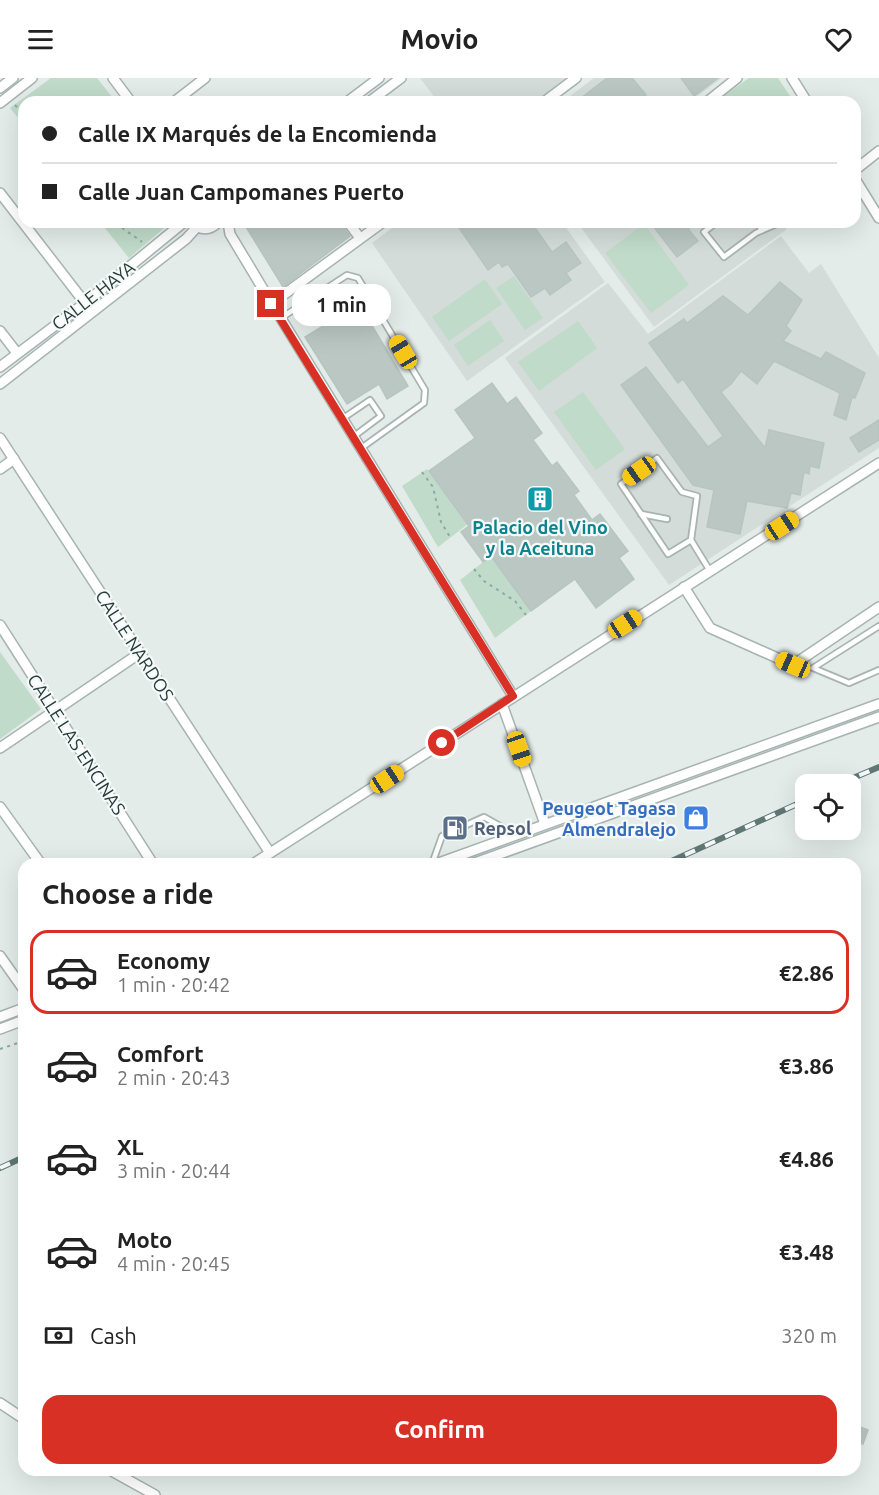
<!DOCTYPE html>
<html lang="en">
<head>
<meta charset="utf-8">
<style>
  :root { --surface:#fff; --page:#f6f6f6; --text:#222; --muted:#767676; --line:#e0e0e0; --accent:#d93025 }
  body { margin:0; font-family:Ubuntu,sans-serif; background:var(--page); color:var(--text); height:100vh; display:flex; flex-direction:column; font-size:22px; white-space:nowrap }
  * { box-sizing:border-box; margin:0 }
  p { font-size:20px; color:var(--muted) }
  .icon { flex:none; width:33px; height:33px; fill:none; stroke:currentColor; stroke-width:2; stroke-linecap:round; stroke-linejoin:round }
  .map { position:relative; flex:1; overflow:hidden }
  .drawer { position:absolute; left:18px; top:780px; width:843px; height:618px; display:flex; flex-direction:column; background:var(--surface); border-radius:18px; box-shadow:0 6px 24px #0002 }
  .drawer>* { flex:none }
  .banner { position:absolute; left:18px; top:18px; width:843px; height:132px; border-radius:18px; box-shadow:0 6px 24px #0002; display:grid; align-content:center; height:132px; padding:0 24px; background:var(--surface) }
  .controls { position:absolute; left:795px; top:696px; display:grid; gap:12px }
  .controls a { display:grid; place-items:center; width:66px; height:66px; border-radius:12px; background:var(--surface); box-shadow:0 6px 24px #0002; font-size:30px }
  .end { position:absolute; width:27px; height:27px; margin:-14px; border:8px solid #d93025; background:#fff; box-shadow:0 0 0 3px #fff }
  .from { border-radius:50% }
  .bubble { position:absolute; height:42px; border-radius:18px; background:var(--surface); box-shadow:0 6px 24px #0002; font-size:20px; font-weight:700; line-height:42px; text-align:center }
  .car { position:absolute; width:18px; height:36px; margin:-18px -9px; border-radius:8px; box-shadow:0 0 4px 2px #0007; background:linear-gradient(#f5c518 24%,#345 0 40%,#f5c518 0 76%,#345 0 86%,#f5c518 0) }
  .banner b { display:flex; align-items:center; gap:21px; height:57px; font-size:22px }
  .banner b+b { border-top:2px solid var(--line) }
  .banner i { width:15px; height:15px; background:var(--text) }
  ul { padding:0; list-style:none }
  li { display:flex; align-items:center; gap:18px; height:84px; margin:0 12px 9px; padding:0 12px; border:3px solid transparent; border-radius:18px }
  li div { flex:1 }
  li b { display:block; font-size:22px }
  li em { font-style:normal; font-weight:700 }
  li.active { border-color:var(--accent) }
  li>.icon { width:54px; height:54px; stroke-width:1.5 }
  h2 { padding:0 24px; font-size:27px; line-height:72px }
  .pay { display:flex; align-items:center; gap:15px; height:66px; padding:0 24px; font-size:22px }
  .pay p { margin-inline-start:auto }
  .primary-button { display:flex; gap:12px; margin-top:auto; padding:12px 24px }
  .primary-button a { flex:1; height:69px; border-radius:18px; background:var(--accent); color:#fff; font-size:24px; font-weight:700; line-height:69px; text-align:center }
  header { display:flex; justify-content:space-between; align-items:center; height:78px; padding:0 24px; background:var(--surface); font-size:27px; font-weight:700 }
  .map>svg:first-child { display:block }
</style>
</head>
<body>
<header><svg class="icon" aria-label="menu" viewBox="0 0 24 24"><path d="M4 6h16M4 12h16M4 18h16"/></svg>Movio<svg class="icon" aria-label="heart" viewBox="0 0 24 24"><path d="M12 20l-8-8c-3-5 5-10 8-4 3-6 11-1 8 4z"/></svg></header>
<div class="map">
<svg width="879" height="1417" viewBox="0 0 879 1417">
  <rect width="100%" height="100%" fill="#e4ecea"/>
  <g fill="#d3dcd9">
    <polygon points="420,0 567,0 535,24 438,24"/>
    <polygon points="594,0 722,0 692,22 693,24 562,24"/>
    <polygon points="400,144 562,144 605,204 467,303 372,165"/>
    <polygon points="577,144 782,144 787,151 654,249"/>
    <polygon points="781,158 809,195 821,186 879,280 879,370 669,507 505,280 608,205 648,256"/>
  </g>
  <g fill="#c0dbca">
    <polygon points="51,0 97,0 116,24 24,24 24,47 10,30"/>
    <polygon points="749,0 778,0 794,24 715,24"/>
    <polygon points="100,144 171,144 129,180"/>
    <polygon points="644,146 689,207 651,235 605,175"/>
    <polygon points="514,198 543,240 525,252 496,210"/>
    <polygon points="485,201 502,226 449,263 432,239"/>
    <polygon points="490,242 504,263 468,288 454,267"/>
    <polygon points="578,243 597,270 539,313 518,284"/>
    <polygon points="583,314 625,371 596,392 554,334"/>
    <polygon points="427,391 468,446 438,469 402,408"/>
    <polygon points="491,478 531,533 495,560 460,502"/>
    <polygon points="0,574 41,631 0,661"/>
  </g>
  <g fill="#bac7c3" stroke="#b7c5c1" stroke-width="1.5">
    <polygon points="607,0 632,0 646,17 637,24 576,24"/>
    <polygon points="681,0 718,0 694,18"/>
    <polygon points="243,144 339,144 350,158 283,209"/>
    <polygon points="455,144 531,144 552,174 566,164 581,185 566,195 571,202 550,217 545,210 531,219 508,186 502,189 499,184 488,192"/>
    <polygon points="650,144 697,144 688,151 698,163 677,179"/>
    <polygon points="780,204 802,222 786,248 791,253 783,263 821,281 826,274 865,295 855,320 852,319 846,342 834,337 840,315 774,283 757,306 741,293 731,306 721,314 765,370 769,352 824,365 819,390 810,388 809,396 804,394 800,417 791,415 787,430 747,423 740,456 707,449 714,412 693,407 621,307 646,289 708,369 723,358 683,301 678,305 649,265 684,241 687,245 723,218 748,237"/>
    <polygon points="352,214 408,308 387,321 379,306 347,326 305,259 338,239 330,227"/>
    <polygon points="492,305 507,326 516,319 542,355 533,362 552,388 557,384 579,413 574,417 592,442 600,436 628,473 619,480 634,501 596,530 575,501 531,533 491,478 483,484 461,454 469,448 429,393 475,360 455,332"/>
    <polygon points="879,342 879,362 859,374 850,360"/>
    <polygon points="855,1347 868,1352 863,1366 855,1363"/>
  </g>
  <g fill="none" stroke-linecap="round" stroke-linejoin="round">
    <defs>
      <g id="lane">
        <polyline points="717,144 704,154 724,179 756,155 781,144"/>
        <polyline points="756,144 762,152"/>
        <polyline points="281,240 347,197 358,200 425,312 424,325 360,371"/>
        <polyline points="342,341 370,322 381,338 353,359"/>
        <polyline points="641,436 667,441"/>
        <polyline points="691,462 668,476 621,406 657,380 682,414 697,418 691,462 710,493"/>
        <polyline points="879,548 813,590 849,605 879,592"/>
        <polyline points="432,786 442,758 484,739 516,757"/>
      </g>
      <g id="street">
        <polyline points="113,0 131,24"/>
        <polyline points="792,0 807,24"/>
        <polyline points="0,10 13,0"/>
        <polyline points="174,24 205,0"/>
        <polyline points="347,24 379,0"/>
        <polyline points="369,24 401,0"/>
        <polyline points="544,24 576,0"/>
        <polyline points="707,24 737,0"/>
        <polyline points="0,25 32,0"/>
        <polyline points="855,92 879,73"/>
        <polyline points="855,101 879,140"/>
        <polyline points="0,115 85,225"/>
        <path d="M192,144C200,153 210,153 218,144"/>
        <polyline points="228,144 230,156 266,216 513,618"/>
        <polyline points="348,144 360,160"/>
        <polyline points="271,226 383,144"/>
        <polyline points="0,253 17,275"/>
        <polyline points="0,289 85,225 184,144"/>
        <polyline points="0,306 186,161 197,149"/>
        <polyline points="0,360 270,775"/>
        <polyline points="0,391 14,381"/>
        <polyline points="684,509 710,550 793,587 879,529"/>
        <polyline points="0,547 153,786"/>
        <polyline points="502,626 545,746"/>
        <polyline points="0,670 140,575"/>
        <polyline points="0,729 41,786"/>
        <polyline points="253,786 879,385"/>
        <polyline points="436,786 879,626"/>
        <polyline points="472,786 879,639"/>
        <polyline points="0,878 24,912"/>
        <polyline points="0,939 24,930"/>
        <polyline points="0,951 24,942"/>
        <polyline points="0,1325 24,1341"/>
        <polyline points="110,1392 155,1417"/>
      </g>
    </defs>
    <use href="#lane" stroke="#a7b4b1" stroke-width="8"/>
    <use href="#street" stroke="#a7b4b1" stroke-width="12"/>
    <g stroke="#88aca5" stroke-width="2" stroke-dasharray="3 4.5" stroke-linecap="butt">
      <polyline points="15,27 24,37"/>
      <path d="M117,144C122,152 134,157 142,164"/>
      <polyline points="422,394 433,409 441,444 450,459"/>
      <polyline points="474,491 484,503 515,523 526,537"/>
      <polyline points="0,971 24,963"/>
    </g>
    <use href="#lane" stroke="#fff" stroke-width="4.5"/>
    <use href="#street" stroke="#fff" stroke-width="9"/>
    <defs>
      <g id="rail">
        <polyline points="839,706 879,689"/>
        <polyline points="665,786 806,722"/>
        <polyline points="0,1090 24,1079"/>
      </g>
    </defs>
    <use href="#rail" stroke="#607774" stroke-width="6"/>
    <use href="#rail" stroke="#f5f9f7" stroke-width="4" stroke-dasharray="11" stroke-linecap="butt"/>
  </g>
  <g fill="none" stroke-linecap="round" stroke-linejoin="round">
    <polyline stroke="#d93025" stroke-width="8" points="271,226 513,618 442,665"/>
  </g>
  <defs>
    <symbol id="building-square" viewBox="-11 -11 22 22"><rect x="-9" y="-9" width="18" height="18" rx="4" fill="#0f9aa8" stroke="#f5f9f7"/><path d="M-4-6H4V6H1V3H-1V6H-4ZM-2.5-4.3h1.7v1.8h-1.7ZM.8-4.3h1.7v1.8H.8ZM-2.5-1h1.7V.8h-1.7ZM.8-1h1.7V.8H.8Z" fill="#fff"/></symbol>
    <symbol id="shop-square" viewBox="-11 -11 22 22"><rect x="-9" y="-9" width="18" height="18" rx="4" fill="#3f7fe0" stroke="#f5f9f7"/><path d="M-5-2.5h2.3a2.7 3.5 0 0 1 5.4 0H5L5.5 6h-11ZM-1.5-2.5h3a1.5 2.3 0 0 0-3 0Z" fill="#fff"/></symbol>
    <symbol id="fuel-square" viewBox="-11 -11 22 22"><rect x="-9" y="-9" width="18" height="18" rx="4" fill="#5c6f8a" stroke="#f5f9f7"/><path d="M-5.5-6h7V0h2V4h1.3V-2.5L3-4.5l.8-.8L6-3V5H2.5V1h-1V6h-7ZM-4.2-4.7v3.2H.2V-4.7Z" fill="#fff"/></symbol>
  </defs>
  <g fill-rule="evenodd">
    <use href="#building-square" x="525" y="406" width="30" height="30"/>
    <use href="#shop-square" x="681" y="725" width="30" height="30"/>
    <use href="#fuel-square" x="440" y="735" width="30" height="30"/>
  </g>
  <g text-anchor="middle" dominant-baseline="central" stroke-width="4.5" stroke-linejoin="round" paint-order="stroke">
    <g font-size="18" fill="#263c39" stroke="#f5f9f7">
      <text transform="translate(93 217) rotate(-38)">CALLE HAYA</text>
      <text transform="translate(135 567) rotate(57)">CALLE NARDOS</text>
      <text transform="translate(77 666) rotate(57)">CALLE LAS ENCINAS</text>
    </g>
    <g font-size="18" font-weight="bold" fill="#0d838f" stroke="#f5f9f7">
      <text x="540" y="449">Palacio del Vino<tspan x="540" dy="21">y la Aceituna</tspan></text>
    </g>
    <g font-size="18" font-weight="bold" fill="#366cbe" stroke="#f5f9f7" text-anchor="end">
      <text x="676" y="730">Peugeot Tagasa<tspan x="676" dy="21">Almendralejo</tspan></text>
    </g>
    <g font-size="18" font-weight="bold" fill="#4e5e75" stroke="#f5f9f7" text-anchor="start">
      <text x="474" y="750">Repsol</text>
    </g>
  </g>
</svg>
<div class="controls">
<a><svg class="icon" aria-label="locate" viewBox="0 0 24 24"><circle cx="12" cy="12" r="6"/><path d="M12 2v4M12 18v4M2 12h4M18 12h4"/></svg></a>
</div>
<i class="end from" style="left:442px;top:665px"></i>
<i class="end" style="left:271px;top:226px"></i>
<div class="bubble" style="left:292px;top:206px;width:99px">1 min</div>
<i class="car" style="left:403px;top:274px;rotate:329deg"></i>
<i class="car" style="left:639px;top:393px;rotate:235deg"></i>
<i class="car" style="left:782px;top:448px;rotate:57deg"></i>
<i class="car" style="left:625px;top:546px;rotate:57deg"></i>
<i class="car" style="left:793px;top:587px;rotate:294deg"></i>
<i class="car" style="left:519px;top:671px;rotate:161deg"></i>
<i class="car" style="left:387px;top:701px;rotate:57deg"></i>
<div class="banner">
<b><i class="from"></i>Calle IX Marqués de la Encomienda</b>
<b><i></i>Calle Juan Campomanes Puerto</b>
</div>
<section class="drawer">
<h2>Choose a ride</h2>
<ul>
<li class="active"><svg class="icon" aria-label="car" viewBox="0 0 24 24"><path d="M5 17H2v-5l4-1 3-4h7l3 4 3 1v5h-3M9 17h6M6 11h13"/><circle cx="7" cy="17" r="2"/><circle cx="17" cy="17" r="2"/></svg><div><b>Economy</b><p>1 min · 20:42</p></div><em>€2.86</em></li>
<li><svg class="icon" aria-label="car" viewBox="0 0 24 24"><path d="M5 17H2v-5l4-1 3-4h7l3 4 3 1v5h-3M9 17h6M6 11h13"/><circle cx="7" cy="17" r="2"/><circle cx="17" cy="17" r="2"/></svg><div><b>Comfort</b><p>2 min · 20:43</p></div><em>€3.86</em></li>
<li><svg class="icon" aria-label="car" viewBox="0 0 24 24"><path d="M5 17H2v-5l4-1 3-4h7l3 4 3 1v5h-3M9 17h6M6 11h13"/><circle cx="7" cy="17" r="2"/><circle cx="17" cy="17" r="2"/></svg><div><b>XL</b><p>3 min · 20:44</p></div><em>€4.86</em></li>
<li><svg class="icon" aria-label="car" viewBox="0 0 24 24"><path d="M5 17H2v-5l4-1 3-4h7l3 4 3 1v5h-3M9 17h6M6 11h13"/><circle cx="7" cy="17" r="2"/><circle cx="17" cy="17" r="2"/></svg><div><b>Moto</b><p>4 min · 20:45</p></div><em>€3.48</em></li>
</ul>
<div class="pay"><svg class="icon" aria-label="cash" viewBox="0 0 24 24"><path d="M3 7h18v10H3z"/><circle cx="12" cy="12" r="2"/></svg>Cash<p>320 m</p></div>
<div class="primary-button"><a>Confirm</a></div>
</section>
</div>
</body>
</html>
